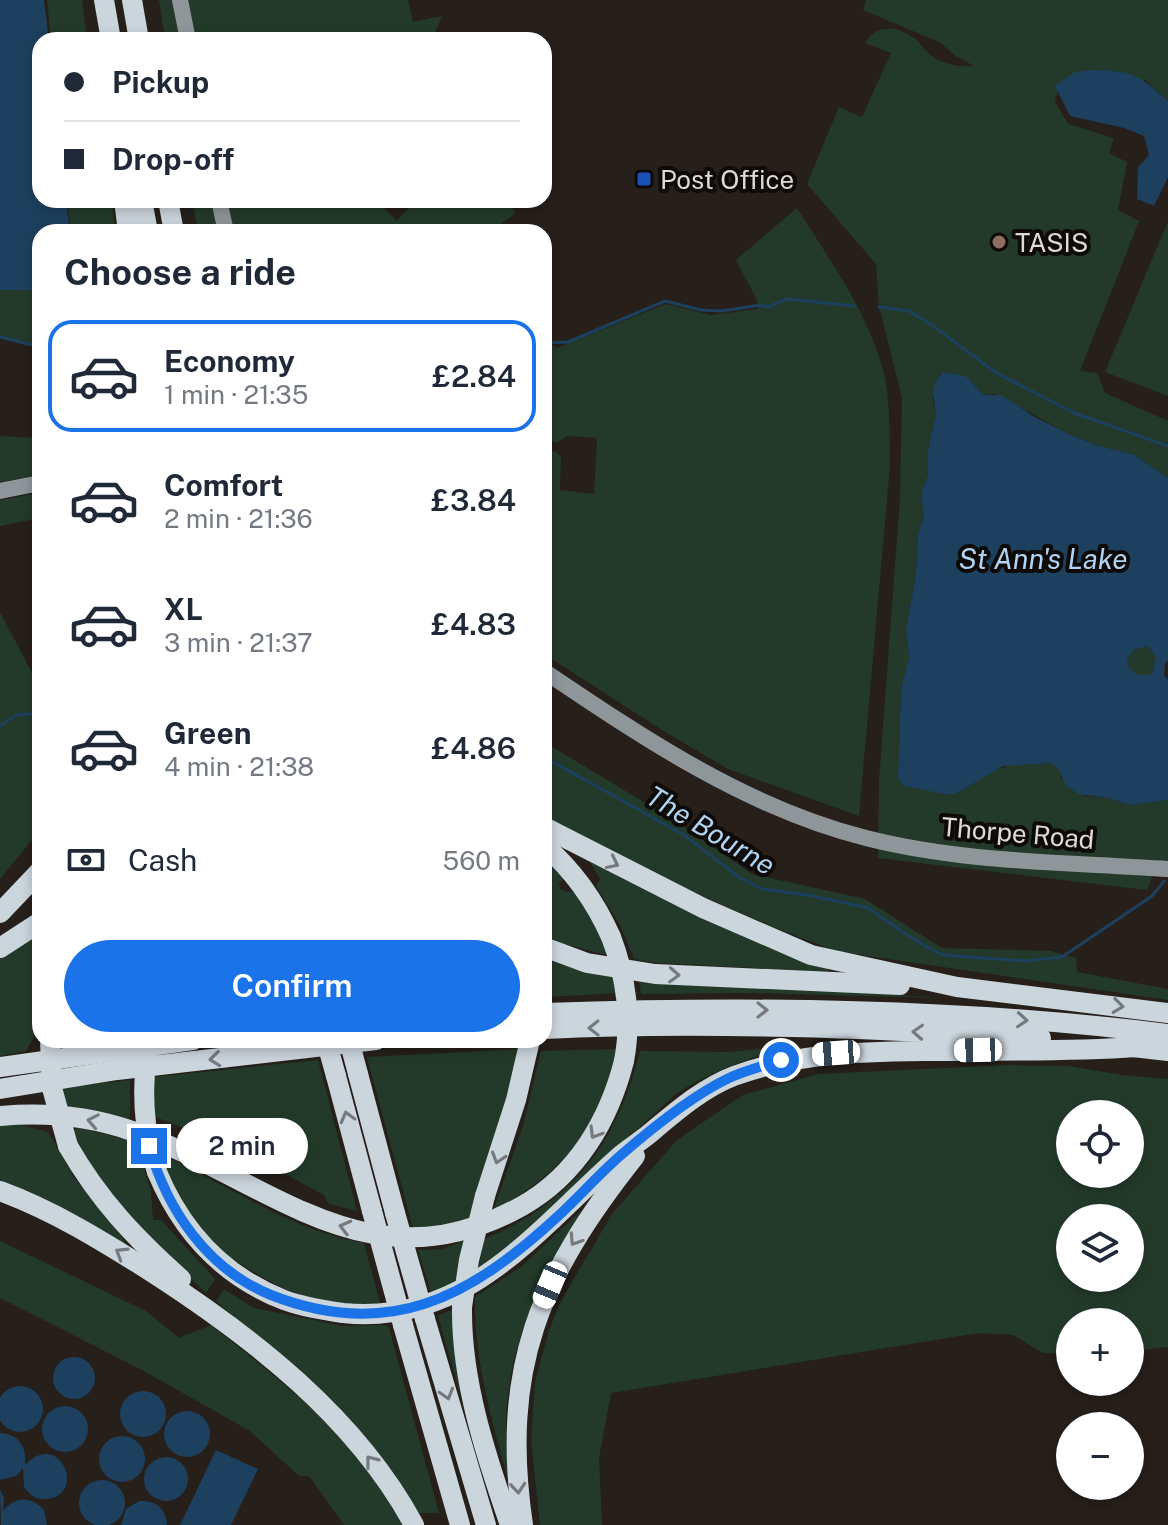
<!DOCTYPE html>
<html lang="en">
<head>
<meta charset="utf-8">
<style>
  :root { --surface:#fff; --page:#f2f2f3; --text:#1f2937; --muted:#747a83; --line:#e0e1e3; --accent:#1a73e8 }
  body { margin:0; font-family:"Public Sans",sans-serif; background:var(--page); color:var(--text); height:100vh; display:flex; flex-direction:column; font-size:30px; white-space:nowrap }
  * { box-sizing:border-box; margin:0 }
  p { font-size:26px; color:var(--muted) }
  .icon { flex:none; width:44px; height:44px; fill:none; stroke:currentColor; stroke-width:2; stroke-linecap:round; stroke-linejoin:round }
  .map { position:relative; flex:1; overflow:hidden }
  .panel { position:absolute; left:32px; top:224px; width:520px; height:824px; display:flex; flex-direction:column; background:var(--surface); border-radius:24px; box-shadow:0 4px 12px #0003 }
  .panel>* { flex:none }
  .banner { position:absolute; left:32px; top:32px; width:520px; height:176px; border-radius:24px; box-shadow:0 4px 12px #0003; display:grid; align-content:center; height:176px; padding:0 32px; background:var(--surface) }
  .controls { position:absolute; left:1056px; top:1100px; display:grid; gap:16px }
  .controls a { display:grid; place-items:center; width:88px; height:88px; border-radius:50%; background:var(--surface); box-shadow:0 4px 12px #0003; font-size:40px }
  .end { position:absolute; width:36px; height:36px; margin:-18px; border:10px solid #1a73e8; background:#fff; box-shadow:0 0 0 4px #fff }
  .from { border-radius:50% }
  .bubble { position:absolute; height:56px; border-radius:28px; background:var(--surface); box-shadow:0 4px 12px #0003; font-size:26px; font-weight:600; line-height:56px; text-align:center }
  .car { position:absolute; width:24px; height:48px; margin:-24px -12px; border-radius:10px; box-shadow:0 0 6px 2px #0007; background:linear-gradient(#fff 24%,#345 0 40%,#fff 0 76%,#345 0 86%,#fff 0) }
  .banner b { display:flex; align-items:center; gap:28px; height:76px; font-size:30px }
  .banner b+b { border-top:2px solid var(--line) }
  .banner i { width:20px; height:20px; background:var(--text) }
  ul { padding:0; list-style:none }
  li { display:flex; align-items:center; gap:24px; height:112px; margin:0 16px 12px; padding:0 16px; border:4px solid transparent; border-radius:24px }
  li div { flex:1 }
  li b { display:block; font-size:30px }
  li em { font-style:normal; font-weight:600 }
  li.on { border-color:var(--accent) }
  li>.icon { width:72px; height:72px; stroke-width:1.5 }
  h2 { padding:0 32px; font-size:36px; line-height:96px }
  .pay { display:flex; align-items:center; gap:20px; height:88px; padding:0 32px; font-size:30px }
  .pay p { margin-inline-start:auto }
  .button { display:flex; gap:16px; margin-top:auto; padding:16px 32px }
  .button a { flex:1; height:92px; border-radius:48px; background:var(--accent); color:#fff; font-size:32px; font-weight:600; line-height:92px; text-align:center }
  .map>svg:first-child { display:block }
</style>
</head>
<body>
<div class="map">
<svg width="1168" height="1525" viewBox="0 0 1168 1525">
  <rect width="100%" height="100%" fill="#261f1a"/>
  <g fill="#233a2a" fill-rule="evenodd">
    <polygon points="47,0 82,0 87,40 51,40"/>
    <polygon points="159,0 408,0 413,22 442,16 432,40 165,40"/>
    <path d="M866,0H1168V101L1145,80L1056,87L1058,89L1055,102L1068,124L1114,138L1109,153L1127,162L1118,210L1139,221L1080,371L1097,373L1105,393L1168,421V478L1135,455L1096,445L1073,436L995,394L983,395L966,376L941,373L933,399L936,414L927,453L928,474L921,494L924,516L918,534L916,574L906,630L909,658L901,689L898,779L995,770L1013,764L1052,763L1057,767L1062,779L1085,796L1108,798L1130,805L1168,800V869H1155L1147,890L878,858L879,780L900,498L902,398L879,307L876,264L807,184L839,107L862,117L891,53L865,43C878,21 902,27 919,42C923,47 927,53 932,56C945,65 959,67 974,66L956,56L939,42L863,10Z"/>
    <polygon points="67,200 111,200 116,232 71,232"/>
    <polygon points="192,200 376,200 397,221 416,200 512,200 515,214 490,232 198,232"/>
    <path d="M797,208C829,259 865,308 882,366C891,397 889,433 890,465L859,816L728,769L662,730L544,654V448L556,452L561,457L560,490L594,494L597,438L567,436L557,443L544,438V340L557,348L666,304L711,315L758,309L757,300L736,260Z"/>
    <polygon points="1168,221 1168,396 1105,372"/>
    <polygon points="0,289 40,290 40,347 0,337"/>
    <polygon points="0,436 40,438 40,475 0,482"/>
    <polygon points="40,493 40,518 0,526 0,500"/>
    <polygon points="0,612 40,688 40,830 0,879"/>
    <polygon points="1148,646 1155,656 1154,670 1149,675 1138,675 1129,668 1127,660 1133,650"/>
    <path d="M544,742L682,825L752,874L865,899L942,948L1051,951L1076,958L1077,972L1168,989V1000L840,952C737,917 640,866 544,816Z"/>
    <polygon points="544,854 567,877 559,883 560,889 566,892 576,891 603,936 606,955 561,943 544,934"/>
    <polygon points="588,859 826,966 829,972 657,963 634,959 620,925 596,886 600,879"/>
    <polygon points="40,933 40,1026 26,1051 0,1056 0,958"/>
    <polygon points="544,955 614,977 618,993 548,997"/>
    <polygon points="639,979 944,998 748,993 641,994"/>
    <path d="M803,1044C758,1054 716,1069 677,1093L477,1276L484,1239C572,1203 618,1142 640,1051L731,1052Z"/>
    <polygon points="520,1049 511,1095 468,1223 414,1232 367,1057"/>
    <path d="M618,1049C603,1127 561,1174 493,1211L523,1126L541,1051Z"/>
    <polygon points="318,1060 357,1211 329,1204 324,1195 250,1155 153,1116 153,1077"/>
    <path d="M1007,1065L1068,1066L1122,1075L1168,1079V1347L1130,1351V1322H1070V1354L1043,1353L1013,1335L978,1333L611,1393L599,1458L602,1525H540L531,1440L535,1382L549,1330L561,1301L612,1214L677,1140L743,1095L818,1074ZM1130,1114V1174H1070V1114ZM1130,1218V1278H1070V1218Z"/>
    <polygon points="130,1080 130,1123 65,1105 62,1088"/>
    <polygon points="17,1124 48,1132 75,1179 123,1238 126,1245 0,1182 0,1126"/>
    <path d="M79,1127L131,1141L137,1148L151,1192L153,1220H161L215,1279L206,1293C154,1244 103,1197 71,1132Z"/>
    <path d="M163,1155C229,1185 291,1231 364,1243L381,1306L321,1304L282,1288L235,1261L234,1264L190,1219L162,1161Z"/>
    <path d="M587,1205C542,1273 505,1348 506,1431C506,1450 509,1469 510,1487C493,1424 474,1363 475,1297L522,1266Z"/>
    <path d="M0,1241L146,1311L179,1338L211,1325C268,1371 330,1417 374,1477C385,1492 394,1509 404,1525H344L309,1476H299L250,1431L142,1370L0,1298Z"/>
    <polygon points="463,1241 456,1285 432,1295 418,1250 442,1249"/>
    <polygon points="224,1289 254,1308 343,1326 386,1325 389,1328 439,1513 417,1513 251,1332 216,1301"/>
    <polygon points="454,1309 470,1429 438,1316"/>
  </g>
  <g fill="#1d405e" fill-rule="evenodd">
    <polygon points="0,0 44,0 49,40 40,40 40,200 66,200 70,232 40,232 40,290 0,290"/>
    <path d="M1092,70C1133,71 1138,74 1168,101V177L1154,206L1137,199L1138,167L1149,155L1144,136L1124,128L1070,116L1055,86L1075,72Z"/>
    <path d="M943,372L966,376L983,395H1001L1033,416L1073,436L1096,445L1135,455L1168,478V660L1165,663L1164,675L1168,680V800L1130,805L1108,798L1078,794L1066,785L1057,767L1051,763L1003,766L955,794H944L905,786L898,779L901,689L909,658L906,630L916,574L918,534L924,516L921,494L928,474L927,453L936,414L933,393L936,381ZM1148,646L1155,656L1154,670L1149,675H1138L1129,668L1127,660L1133,650Z"/>
    <circle cx="74" cy="1378" r="21"/>
    <circle cx="20" cy="1409" r="23"/>
    <circle cx="143" cy="1414" r="23"/>
    <circle cx="65" cy="1429" r="23"/>
    <circle cx="187" cy="1434" r="23"/>
    <path d="M0,1433C19,1434 27,1447 25,1465C60,1428 88,1496 46,1499C36,1500 30,1495 24,1487L23,1468L16,1476L0,1480Z"/>
    <circle cx="122" cy="1459" r="23"/>
    <polygon points="216,1450 258,1469 231,1525 180,1525"/>
    <circle cx="166" cy="1479" r="22"/>
    <circle cx="102" cy="1503" r="23"/>
    <path d="M0,1489L4,1498L3,1511C15,1497 30,1495 44,1510L47,1525H1Z"/>
    <path d="M139,1501C155,1500 166,1508 167,1525H121L126,1509Z"/>
  </g>
  <g fill="none" stroke-linecap="round" stroke-linejoin="round">
    <g stroke="#1d405e" stroke-width="3">
      <polyline points="879,307 909,311 932,325 995,372 1074,413 1168,446"/>
      <polyline points="0,337 40,347"/>
      <polyline points="544,343 568,342 665,301 701,310 722,311 761,305 768,307 787,299 855,306"/>
      <polyline points="0,726 16,715 40,713"/>
      <polyline points="544,757 684,835 740,878 762,889 808,895 868,908 910,937 942,955 1025,961 1062,957 1152,896 1164,881"/>
    </g>
    <g stroke="#8f969a" stroke-width="16">
      <polyline points="180,0 188,40"/>
      <polyline points="219,200 226,232"/>
      <polyline points="0,491 40,483"/>
      <path d="M544,671C645,739 747,808 866,838C964,863 1067,862 1168,869"/>
    </g>
    <g stroke="#cbd5dc" stroke-width="20">
      <polyline points="104,0 111,40"/>
      <polyline points="132,0 139,40"/>
      <polyline points="124,200 128,232"/>
      <polyline points="142,200 148,232"/>
      <polyline points="168,200 174,232"/>
      <polyline points="544,827 703,908 811,955 957,987 1168,1013"/>
      <path d="M544,845C574,871 595,901 611,937"/>
      <polyline points="0,913 40,871"/>
      <polyline points="544,947 587,963 655,974 900,985"/>
      <polyline points="0,948 40,922"/>
      <path d="M544,1013C751,1006 962,1008 1168,1034"/>
      <path d="M544,1029C710,1021 875,1029 1041,1038"/>
      <polyline points="1124,1046 1168,1051"/>
      <polyline points="0,1067 193,1040"/>
      <polyline points="358,1074 395,1213"/>
      <polyline points="336,1076 372,1211"/>
      <polyline points="0,1089 117,1070 376,1040"/>
      <path d="M0,1116C44,1112 90,1116 132,1131C269,1179 368,1292 522,1206C577,1175 609,1120 624,1061"/>
      <path d="M68,1146C99,1200 135,1238 181,1279"/>
      <path d="M157,1172C182,1232 223,1276 284,1300C303,1307 323,1310 343,1313C468,1326 538,1228 621,1155C632,1146 644,1139 655,1129C679,1109 705,1087 734,1076C799,1052 863,1052 931,1051C999,1050 1067,1052 1136,1047"/>
      <path d="M0,1191C54,1211 101,1240 150,1271C251,1336 356,1417 414,1525"/>
      <polyline points="485,1196 516,1100 530,1040"/>
      <path d="M462,1307C461,1381 486,1456 510,1525"/>
      <polyline points="425,1319 486,1525"/>
      <polyline points="403,1325 460,1525"/>
      <path d="M523,1525C500,1369 539,1277 635,1156"/>
    </g>
    <g stroke="#cbd5dc" stroke-width="20">
      <path d="M611,937C626,976 632,1020 624,1061"/>
      <polyline points="50,1040 52,1088 68,1146"/>
      <path d="M149,1040C141,1085 142,1128 157,1172"/>
      <polyline points="326,1040 336,1076"/>
      <polyline points="349,1040 358,1074"/>
      <polyline points="372,1211 403,1325"/>
      <polyline points="395,1213 425,1319"/>
      <polyline points="462,1307 469,1260 485,1196"/>
    </g>
  </g>
  <defs><path id="oneway-chevron" d="M-2-3.5L2.5 0L-2 3.5" fill="none" stroke-width="1.6" stroke-linecap="round" stroke-linejoin="round" transform="scale(2)"/></defs>
  <g stroke="#767a7d">
    <use href="#oneway-chevron" transform="translate(613 863) rotate(26)"/>
    <use href="#oneway-chevron" transform="translate(674 975) rotate(3)"/>
    <use href="#oneway-chevron" transform="translate(1118 1006) rotate(7)"/>
    <use href="#oneway-chevron" transform="translate(762 1010)"/>
    <use href="#oneway-chevron" transform="translate(1022 1020) rotate(4)"/>
    <use href="#oneway-chevron" transform="translate(594 1028) rotate(179)"/>
    <use href="#oneway-chevron" transform="translate(918 1032) rotate(-177)"/>
    <use href="#oneway-chevron" transform="translate(215 1059) rotate(174)"/>
    <use href="#oneway-chevron" transform="translate(347 1117) rotate(-105)"/>
    <use href="#oneway-chevron" transform="translate(93 1121) rotate(-169)"/>
    <use href="#oneway-chevron" transform="translate(595 1133) rotate(121)"/>
    <use href="#oneway-chevron" transform="translate(498 1158) rotate(108)"/>
    <use href="#oneway-chevron" transform="translate(345 1227) rotate(-165)"/>
    <use href="#oneway-chevron" transform="translate(575 1240) rotate(123)"/>
    <use href="#oneway-chevron" transform="translate(121 1253) rotate(-148)"/>
    <use href="#oneway-chevron" transform="translate(447 1394) rotate(73)"/>
    <use href="#oneway-chevron" transform="translate(371 1461) rotate(-128)"/>
    <use href="#oneway-chevron" transform="translate(518 1488) rotate(85)"/>
  </g>
  <g fill="none" stroke-linecap="round" stroke-linejoin="round">
    <path stroke="#1a73e8" stroke-width="10" d="M149,1146C167,1210 207,1269 271,1295C388,1341 469,1298 556,1218C578,1198 598,1175 621,1155C651,1129 693,1095 729,1078C746,1070 764,1066 781,1060"/>
  </g>
  <rect fill="#1a4fb4" stroke="#0d0a08" stroke-width="3" x="636" y="171" width="16" height="16" rx="4"/>
  <circle fill="#8d6e63" stroke="#0d0a08" stroke-width="3" cx="999" cy="242" r="8"/>
  <g text-anchor="middle" dominant-baseline="central" stroke-width="8" stroke-linejoin="round" paint-order="stroke">
    <g font-size="26" fill="#dfdad6" stroke="#0d0a08" text-anchor="start">
      <text x="660" y="179">Post Office</text>
      <text x="1015" y="242">TASIS</text>
    </g>
    <g font-size="26" fill="#dfdad6" stroke="#0d0a08">
      <text transform="translate(1018 833) rotate(5)">Thorpe Road</text>
    </g>
    <g font-size="28" font-style="italic" fill="#b1d4f3" stroke="#0d0a08">
      <text x="1043" y="558">St Ann's Lake</text>
      <text transform="translate(711 830) rotate(31)">The Bourne</text>
    </g>
  </g>
</svg>
<div class="controls">
<a><svg class="icon" aria-label="locate" viewBox="0 0 24 24"><circle cx="12" cy="12" r="6"/><path d="M12 2v4M12 18v4M2 12h4M18 12h4"/></svg></a>
<a><svg class="icon" aria-label="layers" viewBox="0 0 24 24"><path d="M12 4l9 5-9 5-9-5zM3 14l9 5 9-5"/></svg></a>
<a>+</a>
<a>−</a>
</div>
<i class="end from" style="left:781px;top:1060px"></i>
<i class="end" style="left:149px;top:1146px"></i>
<div class="bubble" style="left:176px;top:1118px;width:132px">2 min</div>
<i class="car" style="left:978px;top:1050px;rotate:269deg"></i>
<i class="car" style="left:836px;top:1053px;rotate:266deg"></i>
<i class="car" style="left:550px;top:1285px;rotate:203deg"></i>
<div class="banner">
<b><i class="from"></i>Pickup</b>
<b><i></i>Drop-off</b>
</div>
<section class="panel">
<h2>Choose a ride</h2>
<ul>
<li class="on"><svg class="icon" aria-label="car" viewBox="0 0 24 24"><path d="M5 17H2v-5l4-1 3-4h7l3 4 3 1v5h-3M9 17h6M6 11h13"/><circle cx="7" cy="17" r="2"/><circle cx="17" cy="17" r="2"/></svg><div><b>Economy</b><p>1 min · 21:35</p></div><em>£2.84</em></li>
<li><svg class="icon" aria-label="car" viewBox="0 0 24 24"><path d="M5 17H2v-5l4-1 3-4h7l3 4 3 1v5h-3M9 17h6M6 11h13"/><circle cx="7" cy="17" r="2"/><circle cx="17" cy="17" r="2"/></svg><div><b>Comfort</b><p>2 min · 21:36</p></div><em>£3.84</em></li>
<li><svg class="icon" aria-label="car" viewBox="0 0 24 24"><path d="M5 17H2v-5l4-1 3-4h7l3 4 3 1v5h-3M9 17h6M6 11h13"/><circle cx="7" cy="17" r="2"/><circle cx="17" cy="17" r="2"/></svg><div><b>XL</b><p>3 min · 21:37</p></div><em>£4.83</em></li>
<li><svg class="icon" aria-label="car" viewBox="0 0 24 24"><path d="M5 17H2v-5l4-1 3-4h7l3 4 3 1v5h-3M9 17h6M6 11h13"/><circle cx="7" cy="17" r="2"/><circle cx="17" cy="17" r="2"/></svg><div><b>Green</b><p>4 min · 21:38</p></div><em>£4.86</em></li>
</ul>
<div class="pay"><svg class="icon" aria-label="cash" viewBox="0 0 24 24"><path d="M3 7h18v10H3z"/><circle cx="12" cy="12" r="2"/></svg>Cash<p>560 m</p></div>
<div class="button"><a>Confirm</a></div>
</section>
</div>
</body>
</html>
